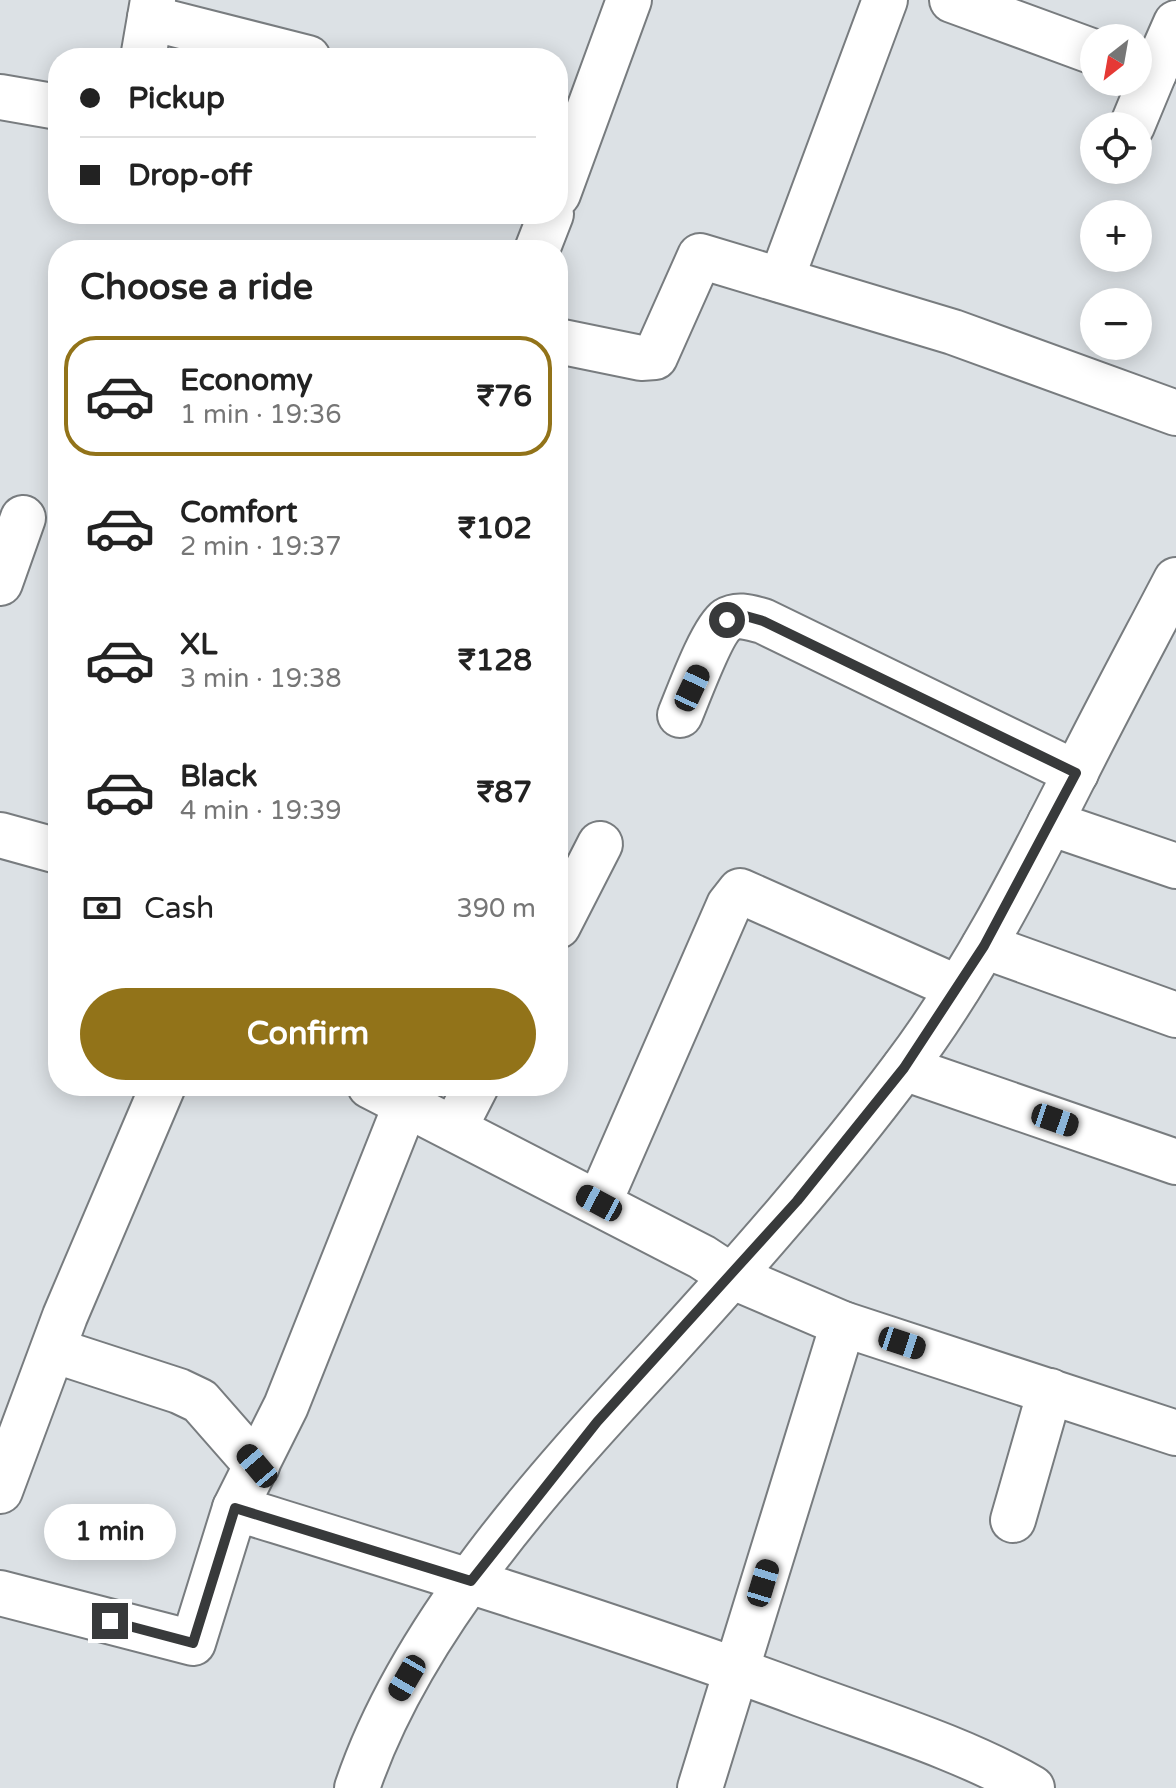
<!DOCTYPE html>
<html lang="en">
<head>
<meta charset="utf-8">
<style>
  :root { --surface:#fff; --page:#f2f2f2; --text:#222; --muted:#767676; --line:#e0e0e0; --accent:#927319 }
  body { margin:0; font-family:"Varela Round",sans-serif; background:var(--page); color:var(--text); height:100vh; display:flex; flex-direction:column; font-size:30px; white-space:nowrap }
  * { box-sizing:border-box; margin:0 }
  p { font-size:26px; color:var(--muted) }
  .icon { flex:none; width:44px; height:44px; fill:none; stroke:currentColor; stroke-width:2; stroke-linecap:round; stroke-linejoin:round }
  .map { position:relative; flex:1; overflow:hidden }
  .drawer { position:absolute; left:48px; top:240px; width:520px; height:856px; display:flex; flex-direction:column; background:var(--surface); border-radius:32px; box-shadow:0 4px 20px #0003 }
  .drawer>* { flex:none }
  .hud { position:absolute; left:48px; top:48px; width:520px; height:176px; border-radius:32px; box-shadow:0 4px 20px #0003; display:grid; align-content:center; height:176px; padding:0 32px; background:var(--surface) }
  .needle { width:52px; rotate:211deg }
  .controls { position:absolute; left:1080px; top:24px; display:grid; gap:16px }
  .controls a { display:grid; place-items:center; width:72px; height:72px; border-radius:50%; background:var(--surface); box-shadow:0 4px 20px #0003; font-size:40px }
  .end { position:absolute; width:36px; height:36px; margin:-18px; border:10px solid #383a3b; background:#fff; box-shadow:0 0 0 4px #fff }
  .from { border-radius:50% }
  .bubble { position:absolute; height:56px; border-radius:28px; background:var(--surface); box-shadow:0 4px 20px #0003; font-size:26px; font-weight:700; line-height:56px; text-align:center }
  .car { position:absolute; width:24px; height:48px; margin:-24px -12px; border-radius:10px; box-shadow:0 0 6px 2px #0007; background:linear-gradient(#222 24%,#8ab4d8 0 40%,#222 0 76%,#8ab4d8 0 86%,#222 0) }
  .hud b { display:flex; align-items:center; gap:28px; height:76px; font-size:30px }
  .hud b+b { border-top:2px solid var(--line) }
  .hud i { width:20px; height:20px; background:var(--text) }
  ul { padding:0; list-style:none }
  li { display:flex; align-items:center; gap:24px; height:120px; margin:0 16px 12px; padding:0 16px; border:4px solid transparent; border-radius:32px }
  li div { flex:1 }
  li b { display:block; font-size:30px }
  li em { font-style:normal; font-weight:700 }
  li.on { border-color:var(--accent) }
  li>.icon { width:72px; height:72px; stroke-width:1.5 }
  h2 { padding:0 32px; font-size:36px; line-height:96px }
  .pay { display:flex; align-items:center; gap:20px; height:88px; padding:0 32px; font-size:30px }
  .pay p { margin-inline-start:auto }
  .cta { display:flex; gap:16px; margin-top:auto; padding:16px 32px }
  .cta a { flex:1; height:92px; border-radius:48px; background:var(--accent); color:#fff; font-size:32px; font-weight:700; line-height:92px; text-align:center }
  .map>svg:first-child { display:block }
</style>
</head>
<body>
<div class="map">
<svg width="1176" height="1788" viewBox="0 0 1176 1788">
  <rect width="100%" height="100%" fill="#dce1e5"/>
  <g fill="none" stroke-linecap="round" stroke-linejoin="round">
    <defs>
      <g id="minor">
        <polyline points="952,0 1094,52"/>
        <polyline points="150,18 308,58"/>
        <polyline points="143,58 153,0"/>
        <polyline points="1154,73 1176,23"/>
        <polyline points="0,97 58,107"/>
        <polyline points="1132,126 1154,73 1138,68"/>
        <polyline points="558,194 629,0"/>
        <polyline points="537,250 551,214"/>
        <polyline points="781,280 885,0"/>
        <polyline points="558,341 641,358 655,357 700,256 953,332 1176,413"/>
        <polyline points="0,583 23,518"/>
        <path d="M680,715C688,696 712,630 727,620C738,613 751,618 763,621L1076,773"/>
        <polyline points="1050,823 1176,866"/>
        <polyline points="0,835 58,851"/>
        <polyline points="558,926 600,844"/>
        <polyline points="984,946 1176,1015"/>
        <polyline points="904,1068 1176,1162"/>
        <polyline points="370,1086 702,1257 731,1276 843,1324 1176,1433"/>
        <polyline points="455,1127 476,1086"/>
        <polyline points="599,1203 729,905 740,891 958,988"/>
        <polyline points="53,1350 179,1391 200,1401 257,1466"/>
        <polyline points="0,1491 65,1316 163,1086"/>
        <polyline points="235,1508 286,1406 406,1104"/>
        <polyline points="1013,1520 1050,1391"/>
        <path d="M0,1593L193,1643L235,1508C425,1567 615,1625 801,1694C879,1723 960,1747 1032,1788"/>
        <polyline points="700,1788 843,1324"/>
      </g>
      <path id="major" d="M357,1788C411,1627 546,1479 660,1356C744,1264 828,1169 903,1069C971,979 1023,877 1074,776C1107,710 1142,645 1176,580"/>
    </defs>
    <use href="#minor" stroke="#787c7f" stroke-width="48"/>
    <use href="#major" stroke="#787c7f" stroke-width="48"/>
    <use href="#minor" stroke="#fff" stroke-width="44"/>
    <use href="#major" stroke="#fff" stroke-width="44"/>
  </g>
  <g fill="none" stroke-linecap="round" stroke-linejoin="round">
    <polyline stroke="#383a3b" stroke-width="10" points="110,1621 193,1643 235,1508 471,1581 597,1422 797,1201 904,1068 984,946 1076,773 763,621 742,615 727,620"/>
  </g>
</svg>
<div class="controls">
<a><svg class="needle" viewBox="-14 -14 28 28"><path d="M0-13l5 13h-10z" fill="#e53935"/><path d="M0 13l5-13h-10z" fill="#767676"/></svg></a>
<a><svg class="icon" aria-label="locate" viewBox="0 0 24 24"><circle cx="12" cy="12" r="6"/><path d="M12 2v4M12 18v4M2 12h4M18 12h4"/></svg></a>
<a>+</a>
<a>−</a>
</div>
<i class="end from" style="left:727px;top:620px"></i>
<i class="end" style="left:110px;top:1621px"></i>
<div class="bubble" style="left:44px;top:1504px;width:132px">1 min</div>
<i class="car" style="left:692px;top:688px;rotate:25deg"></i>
<i class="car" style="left:1055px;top:1120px;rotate:109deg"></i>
<i class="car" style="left:599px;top:1203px;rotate:298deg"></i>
<i class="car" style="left:902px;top:1343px;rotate:108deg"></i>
<i class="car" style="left:257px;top:1466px;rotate:320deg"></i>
<i class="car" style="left:763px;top:1583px;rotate:17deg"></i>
<i class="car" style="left:407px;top:1678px;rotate:210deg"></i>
<div class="hud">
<b><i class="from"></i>Pickup</b>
<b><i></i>Drop-off</b>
</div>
<section class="drawer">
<h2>Choose a ride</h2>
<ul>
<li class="on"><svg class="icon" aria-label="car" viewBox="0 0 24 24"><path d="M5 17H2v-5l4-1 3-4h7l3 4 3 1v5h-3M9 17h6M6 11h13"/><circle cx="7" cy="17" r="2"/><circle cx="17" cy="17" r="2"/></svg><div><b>Economy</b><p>1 min · 19:36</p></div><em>₹76</em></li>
<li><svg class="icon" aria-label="car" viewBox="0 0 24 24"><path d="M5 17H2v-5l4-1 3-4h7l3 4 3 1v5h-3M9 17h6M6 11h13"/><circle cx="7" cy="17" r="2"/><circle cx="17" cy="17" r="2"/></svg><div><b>Comfort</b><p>2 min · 19:37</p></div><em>₹102</em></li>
<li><svg class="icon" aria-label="car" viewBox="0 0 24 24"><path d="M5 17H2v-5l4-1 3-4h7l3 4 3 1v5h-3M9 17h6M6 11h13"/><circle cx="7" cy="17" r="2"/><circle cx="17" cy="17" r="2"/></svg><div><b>XL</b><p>3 min · 19:38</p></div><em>₹128</em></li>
<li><svg class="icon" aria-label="car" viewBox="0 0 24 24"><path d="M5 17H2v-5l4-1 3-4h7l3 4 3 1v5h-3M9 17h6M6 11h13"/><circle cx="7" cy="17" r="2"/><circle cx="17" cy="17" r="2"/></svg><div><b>Black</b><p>4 min · 19:39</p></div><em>₹87</em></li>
</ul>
<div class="pay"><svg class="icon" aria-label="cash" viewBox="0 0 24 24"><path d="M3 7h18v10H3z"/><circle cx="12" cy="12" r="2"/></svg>Cash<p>390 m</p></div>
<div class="cta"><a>Confirm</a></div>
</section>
</div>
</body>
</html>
